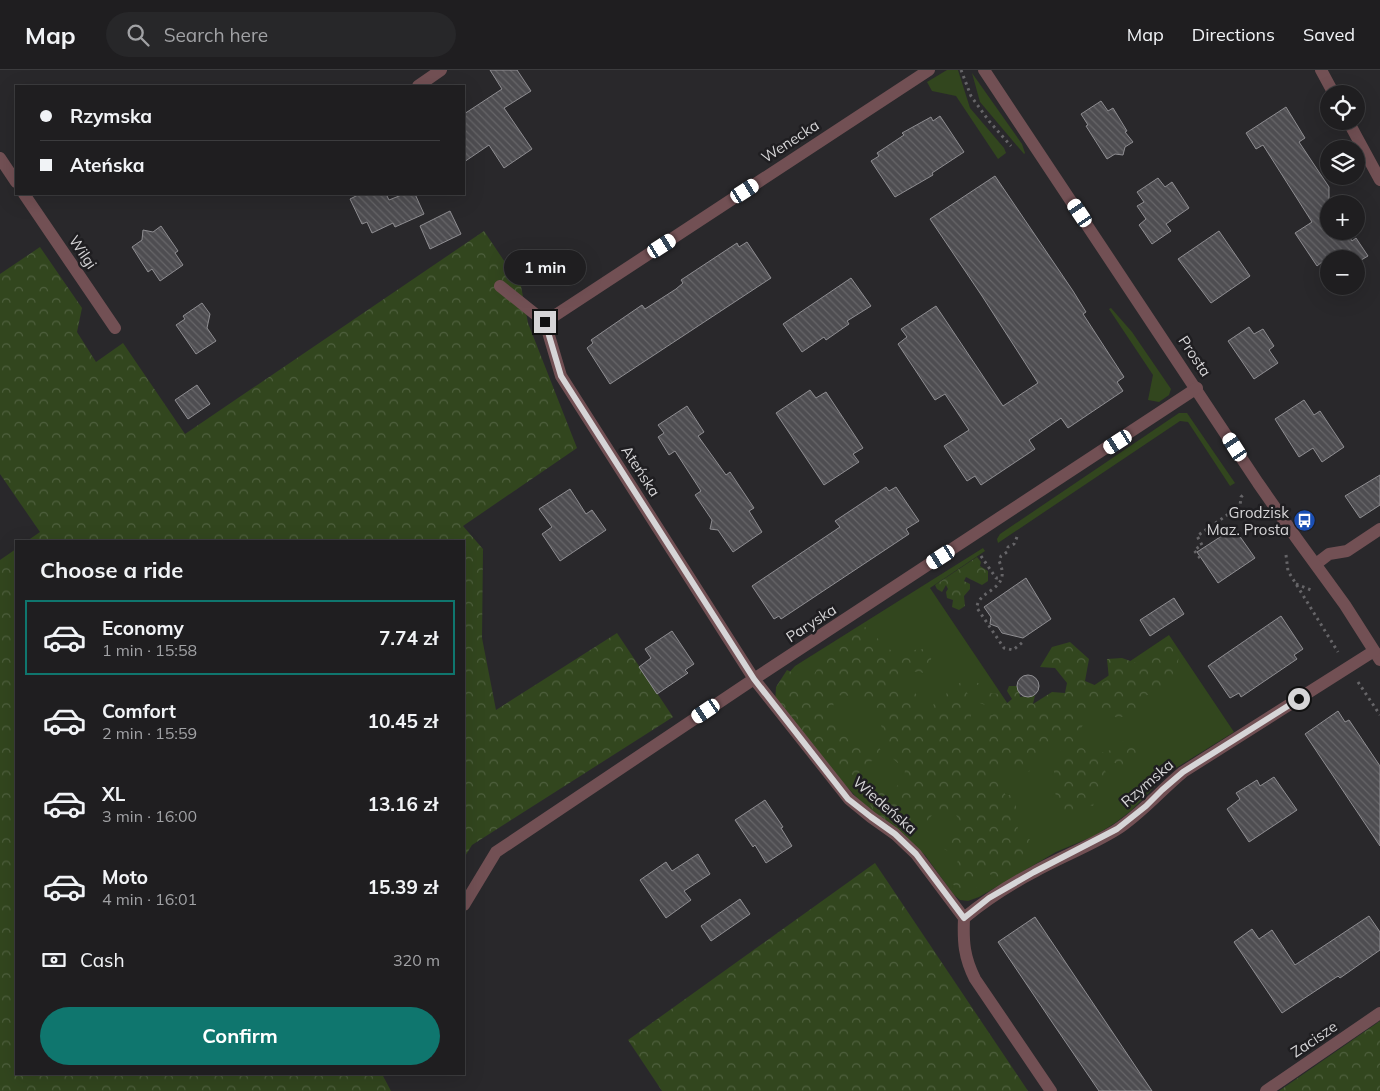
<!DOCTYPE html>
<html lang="en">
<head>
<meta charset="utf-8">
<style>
  :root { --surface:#1f1e20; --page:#272729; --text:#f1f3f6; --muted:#a1a2a5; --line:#3c3c3e; --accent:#0f766e }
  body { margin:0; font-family:Mulish,sans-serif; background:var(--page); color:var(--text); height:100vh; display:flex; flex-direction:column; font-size:19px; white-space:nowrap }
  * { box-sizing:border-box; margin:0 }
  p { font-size:16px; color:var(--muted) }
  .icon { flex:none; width:28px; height:28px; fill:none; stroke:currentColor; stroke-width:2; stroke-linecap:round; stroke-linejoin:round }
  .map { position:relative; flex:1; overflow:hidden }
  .sheet { position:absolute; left:15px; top:470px; width:450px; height:535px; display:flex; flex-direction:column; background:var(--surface); border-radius:0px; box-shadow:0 5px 20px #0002,0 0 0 1px var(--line) }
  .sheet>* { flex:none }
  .top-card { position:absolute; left:15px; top:15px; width:450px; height:110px; border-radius:0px; box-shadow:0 5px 20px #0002,0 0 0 1px var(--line); display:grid; align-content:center; height:110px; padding:0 25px; background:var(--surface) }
  .buttons { position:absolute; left:1320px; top:15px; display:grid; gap:10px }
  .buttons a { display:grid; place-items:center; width:45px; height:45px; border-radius:50%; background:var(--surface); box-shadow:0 5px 20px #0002,0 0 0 1px var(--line); font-size:25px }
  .end { position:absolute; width:22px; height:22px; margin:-11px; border:6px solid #d6d5d7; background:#111; box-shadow:0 0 0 2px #111 }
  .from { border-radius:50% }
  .bubble { position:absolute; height:35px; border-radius:18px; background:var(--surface); box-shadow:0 5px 20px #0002,0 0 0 1px var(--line); font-size:16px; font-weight:700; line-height:35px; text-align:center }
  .car { position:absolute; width:15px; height:30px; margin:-15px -8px; border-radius:6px; box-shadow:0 0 4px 1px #0007; background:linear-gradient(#fff 24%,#345 0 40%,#fff 0 76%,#345 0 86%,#fff 0) }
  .top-card b { display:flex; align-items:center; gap:18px; height:48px; font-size:19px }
  .top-card b+b { border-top:1px solid var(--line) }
  .top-card i { width:12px; height:12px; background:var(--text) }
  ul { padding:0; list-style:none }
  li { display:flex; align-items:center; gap:15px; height:75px; margin:0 10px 8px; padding:0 15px; border:2px solid transparent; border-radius:0px }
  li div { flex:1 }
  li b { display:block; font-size:19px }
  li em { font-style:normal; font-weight:700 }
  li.active { border-color:var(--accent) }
  li>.icon { width:45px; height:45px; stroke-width:1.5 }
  h2 { padding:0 25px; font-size:22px; line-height:60px }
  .pay { display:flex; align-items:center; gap:12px; height:55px; padding:0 25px; font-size:19px }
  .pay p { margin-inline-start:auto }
  .action { display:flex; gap:10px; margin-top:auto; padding:10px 25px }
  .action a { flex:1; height:58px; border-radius:30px; background:var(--accent); color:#fff; font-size:20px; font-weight:700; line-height:58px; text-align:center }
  header { display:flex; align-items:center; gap:30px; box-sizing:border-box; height:70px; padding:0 25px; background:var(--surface); border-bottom:1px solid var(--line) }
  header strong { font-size:24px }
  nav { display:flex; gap:28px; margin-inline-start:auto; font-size:18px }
  .search { width:350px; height:45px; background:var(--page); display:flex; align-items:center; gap:12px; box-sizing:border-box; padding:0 18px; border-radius:28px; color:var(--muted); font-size:19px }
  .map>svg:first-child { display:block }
</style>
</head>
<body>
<header>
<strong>Map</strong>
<div class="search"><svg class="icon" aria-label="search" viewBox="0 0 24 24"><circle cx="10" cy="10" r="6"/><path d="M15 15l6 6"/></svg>Search here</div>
<nav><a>Map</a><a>Directions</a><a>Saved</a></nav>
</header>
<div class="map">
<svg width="1380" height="1021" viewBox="0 0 1380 1021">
  <defs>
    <pattern id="forest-crowns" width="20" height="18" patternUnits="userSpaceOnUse" patternTransform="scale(1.25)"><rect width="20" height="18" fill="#32461e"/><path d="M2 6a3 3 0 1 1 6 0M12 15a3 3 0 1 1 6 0" fill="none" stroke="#4f603e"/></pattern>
    <pattern id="building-back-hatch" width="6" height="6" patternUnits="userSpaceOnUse" patternTransform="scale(1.25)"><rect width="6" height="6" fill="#4e4d51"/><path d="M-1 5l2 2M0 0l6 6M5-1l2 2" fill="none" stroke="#676669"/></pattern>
  </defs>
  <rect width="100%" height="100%" fill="#29282b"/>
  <g fill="#32461e">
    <polygon points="947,0 958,0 970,38 1004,78 1006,83 998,89 956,26 932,21 927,12"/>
    <polygon points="972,3 1022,74 1025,83 1024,84 980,32"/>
    <polygon points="1111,238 1132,262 1171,319 1169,325 1159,332 1148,330 1153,305 1109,239"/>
    <polygon points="1179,343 1187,343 1235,413 1230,416 1188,352 1180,351 998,473 997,469 1000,464"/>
    <polygon points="983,478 985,481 930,518 1026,661 1169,565 1234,662 1168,703 1132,740 1115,753 1094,766 1056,782 979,827 968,831 960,830 953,824 925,785 865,736 831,700 784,644 785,607 795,596"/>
  </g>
  <g fill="url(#forest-crowns)">
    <polygon points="484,161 521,216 528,253 577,378 463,456 483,479 482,568 496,640 617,563 673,647 472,775 464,788 464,471 27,471 40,462 0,404 0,204 40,177 82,238 77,262 96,292 123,273 185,364"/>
    <polygon points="16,479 16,1004 382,1004 391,1021 0,1021 0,490"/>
    <polygon points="977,487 981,492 980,496 988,501 988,511 982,515 966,507 964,511 970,514 970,519 964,526 965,536 959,540 952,537 953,530 947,528 946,522 948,519 946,515 942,522 937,519 935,515"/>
    <path d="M865,557L895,584L905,585L914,580L923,579L932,583L930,595L925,603L909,601L899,616L906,628L915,623L925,633L923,640L932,639L935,630L942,634L948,620L968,608L980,614L965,620L971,628L961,639H971V653L983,650L985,645H992L999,640L977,632L989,623L1000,624L1006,634L1012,629L1007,621L1009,616H1018L1020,627L1035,625L1033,634L1052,622L1065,623L1067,613L1055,598L1040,597L1052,577L1070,572L1089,589L1085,611L1097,616L1109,609L1107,589L1122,588L1136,593L1143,588L1153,577L1168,574L1179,584L1177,601L1171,619L1140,627L1134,644L1117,648L1103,639L1086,632V649L1076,668L1082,677L1091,686L1111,680L1117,674L1130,669L1141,689L1127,698L1110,691L1105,700L1108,711L1099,721L1093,736L1084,734L1070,749C1055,730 1054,725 1054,700L1066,688L1055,672L1034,690L1029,702L1021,694L995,701L1006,726L1015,723L1018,761L1022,770L1029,769L1035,774L1012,795L1008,815L995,811L986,798L977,809V824L959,823L951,811L959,787L944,779L942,774L951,771L962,755L953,740L932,745L923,757L918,754L901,765L875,747L869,732L874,725L904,713L905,699L892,688L886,667L876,644L854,626L834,625L833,641L840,651L850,658L860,672L877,673L884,687L869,692L857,705C834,705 817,686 811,665L798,658L775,635L776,617L787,600L798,605L813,606C829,580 839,572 865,557Z"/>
    <polygon points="875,793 1028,1021 662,1021 628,970"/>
    <polygon points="1380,951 1380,1021 1279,1021"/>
  </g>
  <g fill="url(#building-back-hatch)" stroke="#8f8e92">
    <polygon points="490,0 517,0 531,21 504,38 532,79 504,98 489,75 464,92 464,44 502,19"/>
    <polygon points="1101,31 1108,41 1113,38 1127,61 1125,62 1133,72 1125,77 1123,85 1115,84 1107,89 1086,56 1088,55 1081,44"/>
    <polygon points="1286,37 1305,68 1299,72 1329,117 1329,161 1346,161 1352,171 1356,168 1368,186 1356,193 1356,189 1329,189 1329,203 1322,192 1317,196 1295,163 1312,152 1263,75 1256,79 1246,63"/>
    <polygon points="940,46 964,82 932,103 933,105 895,127 871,91 879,86 877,83 904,65 902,63 931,47 933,51"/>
    <polygon points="995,106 1073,221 1086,242 1083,244 1124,307 1117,312 1123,321 1068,358 1061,348 1029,370 1035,379 981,415 975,406 967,411 944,376 969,360 945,324 935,330 898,274 907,267 901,259 936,236 1003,336 1038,313 982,226 930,149"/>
    <polygon points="1158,108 1165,117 1172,112 1189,138 1166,154 1171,161 1152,174 1139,155 1146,149 1137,136 1144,132 1137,122"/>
    <polygon points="360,124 386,124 389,130 404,124 415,124 424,144 395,157 393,153 372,163 367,152 362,154 350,129"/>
    <polygon points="450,141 461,164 430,179 420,156"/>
    <polygon points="161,156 178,181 175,183 183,195 160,211 152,199 148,202 132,177 142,170 143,160 153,162"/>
    <polygon points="1219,161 1250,206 1211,233 1178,189"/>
    <polygon points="747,172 771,208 610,314 587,278 593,273 591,270 642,235 645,239 676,219 683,213 681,210 737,173 739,177"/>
    <polygon points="851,208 871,236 847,251 849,254 826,270 824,267 802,282 783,254"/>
    <polygon points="202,233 210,244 207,258 216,271 196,284 176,255 185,249 183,246"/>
    <polygon points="1249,257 1254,264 1263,259 1274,276 1269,280 1278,293 1254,309 1228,271"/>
    <polygon points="197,315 210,334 188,349 175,330"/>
    <polygon points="810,320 816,328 826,322 863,378 853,384 859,392 824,415 776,343"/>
    <polygon points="1304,330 1314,345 1320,341 1344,377 1322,392 1313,378 1299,387 1275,349"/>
    <polygon points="687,336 704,362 698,366 726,405 730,402 754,438 749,441 762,462 733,482 718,460 710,459 712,450 695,425 701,421 675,381 669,385 658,367 664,363 658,355"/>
    <polygon points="1380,405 1380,435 1360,448 1345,426"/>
    <polygon points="886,417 889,421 896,417 919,451 906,459 909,464 781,549 779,546 774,549 752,516 840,457 835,451"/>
    <polygon points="570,419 586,444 592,440 606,460 560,491 542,464 552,457 539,439"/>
    <polygon points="1234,458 1255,488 1218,513 1197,482"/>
    <polygon points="1026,508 1051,549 1023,568 1002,563 998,557 990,554 991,547 984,537"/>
    <polygon points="1174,528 1184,544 1150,566 1140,550"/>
    <polygon points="1281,546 1303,579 1294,585 1297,589 1241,627 1239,623 1230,628 1208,596"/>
    <polygon points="672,561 694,594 685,600 688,603 657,624 639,597 651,588 645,579"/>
    <circle cx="1028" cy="616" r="11"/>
    <polygon points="1338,641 1345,652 1349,650 1380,696 1380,776 1305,664"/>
    <polygon points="1274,707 1297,740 1249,772 1227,739 1240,729 1236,723 1257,710 1260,716"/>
    <polygon points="765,730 783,757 781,758 792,776 766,793 755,775 753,777 735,750"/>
    <polygon points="698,784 710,804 684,821 691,830 666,848 640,810 666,792 672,801"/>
    <polygon points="740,829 750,844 711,871 701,856"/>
    <polygon points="1369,846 1380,862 1380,880 1340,908 1338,906 1282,943 1234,872 1252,859 1259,869 1272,860 1295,895"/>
    <polygon points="1035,847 1107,954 1152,1021 1099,1021 1054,955 998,872"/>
  </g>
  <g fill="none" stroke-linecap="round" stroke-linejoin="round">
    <g stroke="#666568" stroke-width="3" stroke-dasharray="2.5 4" stroke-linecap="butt">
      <polyline points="961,0 971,26 989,51 1011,76"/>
      <path d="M1017,467L1014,474L1008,477L1007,482L1001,486L999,491C1013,521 977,519 977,538L1004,578L1013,580L1023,572"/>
      <polyline points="1286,485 1288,501 1338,582"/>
      <polyline points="981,486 996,508 1001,508"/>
      <polyline points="1200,488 1194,480 1202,475 1197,466 1240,436 1241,427 1244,424"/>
      <polyline points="1296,514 1311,520"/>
      <polyline points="1358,612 1380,645"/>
    </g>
    <polyline stroke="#725054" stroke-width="12" points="1316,494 1329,484 1347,481 1380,459"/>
    <g stroke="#725054" stroke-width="12">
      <polyline points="984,0 1258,413 1297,469 1345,535 1380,590"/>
      <polyline points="1321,0 1334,24"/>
      <polyline points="418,16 441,0"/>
      <polyline points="1348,51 1380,110"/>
      <polyline points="0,88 16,112"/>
      <polyline points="24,124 115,258"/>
      <path d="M500,216L545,252L561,306L754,609L849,729L871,747L895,764L916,784L964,848C963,872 964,887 975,909L1051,1021"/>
      <polyline points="545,252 929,0"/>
      <polyline points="464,835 496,782 754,609 1197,318"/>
      <path d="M964,848C986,830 1009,815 1034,802C1061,787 1090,776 1116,760C1141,744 1160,721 1183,702L1374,581"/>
      <polyline points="1266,1021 1380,943"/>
    </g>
  </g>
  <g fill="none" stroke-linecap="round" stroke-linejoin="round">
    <polyline stroke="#d6d5d7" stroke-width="6" points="545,252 561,306 754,609 848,729 871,747 895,764 916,784 964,848 989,828 1034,802 1117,759 1146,736 1162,720 1183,702 1299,629"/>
  </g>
  <defs>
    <symbol id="bus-disc" viewBox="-11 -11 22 22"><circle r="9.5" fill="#1a4fb4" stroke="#1f1e21"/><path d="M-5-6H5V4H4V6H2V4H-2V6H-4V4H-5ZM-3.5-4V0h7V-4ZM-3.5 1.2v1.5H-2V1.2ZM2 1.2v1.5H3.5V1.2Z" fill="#fff"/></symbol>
  </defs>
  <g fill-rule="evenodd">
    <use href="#bus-disc" x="1292" y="438" width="25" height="25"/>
  </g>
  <g text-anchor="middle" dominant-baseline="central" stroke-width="5" stroke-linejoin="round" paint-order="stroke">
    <g font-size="15" fill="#d6d5d7" stroke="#1f1e21">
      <text transform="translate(790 71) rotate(-33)">Wenecka</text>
      <text transform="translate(83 182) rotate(56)">Wilgi</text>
      <text transform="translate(1195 286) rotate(56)">Prosta</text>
      <text transform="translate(641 401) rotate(57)">Ateńska</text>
      <text transform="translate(811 553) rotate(-33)">Paryska</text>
      <text transform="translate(1147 713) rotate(-41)">Rzymska</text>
      <text transform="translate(885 735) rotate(41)">Wiedeńska</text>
      <text transform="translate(1314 969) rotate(-34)">Zacisze</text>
    </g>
    <g font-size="15" fill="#d6d5d7" stroke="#1f1e21" text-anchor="end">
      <text x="1289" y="442">Grodzisk<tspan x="1289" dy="17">Maz. Prosta</tspan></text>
    </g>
  </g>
</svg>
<div class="buttons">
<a><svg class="icon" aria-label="locate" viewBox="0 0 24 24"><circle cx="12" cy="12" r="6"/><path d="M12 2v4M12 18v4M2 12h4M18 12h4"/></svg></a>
<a><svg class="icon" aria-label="layers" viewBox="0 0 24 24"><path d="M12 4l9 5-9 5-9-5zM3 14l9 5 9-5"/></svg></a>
<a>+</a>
<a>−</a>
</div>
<i class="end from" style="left:1299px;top:629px"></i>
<i class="end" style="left:545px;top:252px"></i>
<div class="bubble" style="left:504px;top:180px;width:82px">1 min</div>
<i class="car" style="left:745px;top:121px;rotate:57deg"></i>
<i class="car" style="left:1080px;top:143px;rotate:326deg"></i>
<i class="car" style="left:662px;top:176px;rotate:57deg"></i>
<i class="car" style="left:1118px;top:372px;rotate:237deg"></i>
<i class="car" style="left:1235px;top:377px;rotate:327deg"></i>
<i class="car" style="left:941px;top:487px;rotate:237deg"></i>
<i class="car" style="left:706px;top:641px;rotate:236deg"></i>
<div class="top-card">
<b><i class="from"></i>Rzymska</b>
<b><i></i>Ateńska</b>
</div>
<section class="sheet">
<h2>Choose a ride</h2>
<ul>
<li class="active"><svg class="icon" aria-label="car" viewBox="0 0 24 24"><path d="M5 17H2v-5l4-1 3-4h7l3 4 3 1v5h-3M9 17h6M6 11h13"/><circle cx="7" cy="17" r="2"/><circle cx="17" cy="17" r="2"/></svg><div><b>Economy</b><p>1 min · 15:58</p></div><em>7.74 zł</em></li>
<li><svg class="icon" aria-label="car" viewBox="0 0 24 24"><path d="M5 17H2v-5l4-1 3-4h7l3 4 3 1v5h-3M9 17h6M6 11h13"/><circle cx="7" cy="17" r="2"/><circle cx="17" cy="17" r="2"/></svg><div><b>Comfort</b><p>2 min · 15:59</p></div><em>10.45 zł</em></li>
<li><svg class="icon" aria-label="car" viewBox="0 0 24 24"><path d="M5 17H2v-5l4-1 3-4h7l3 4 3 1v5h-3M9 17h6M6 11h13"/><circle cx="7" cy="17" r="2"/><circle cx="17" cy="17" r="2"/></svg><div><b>XL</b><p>3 min · 16:00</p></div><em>13.16 zł</em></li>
<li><svg class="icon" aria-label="car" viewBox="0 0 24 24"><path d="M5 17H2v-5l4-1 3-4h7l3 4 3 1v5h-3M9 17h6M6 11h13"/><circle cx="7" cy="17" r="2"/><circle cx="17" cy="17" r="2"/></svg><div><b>Moto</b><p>4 min · 16:01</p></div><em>15.39 zł</em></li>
</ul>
<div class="pay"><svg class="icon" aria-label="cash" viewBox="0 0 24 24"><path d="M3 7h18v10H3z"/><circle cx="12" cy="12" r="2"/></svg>Cash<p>320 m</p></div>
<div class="action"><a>Confirm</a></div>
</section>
</div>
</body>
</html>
